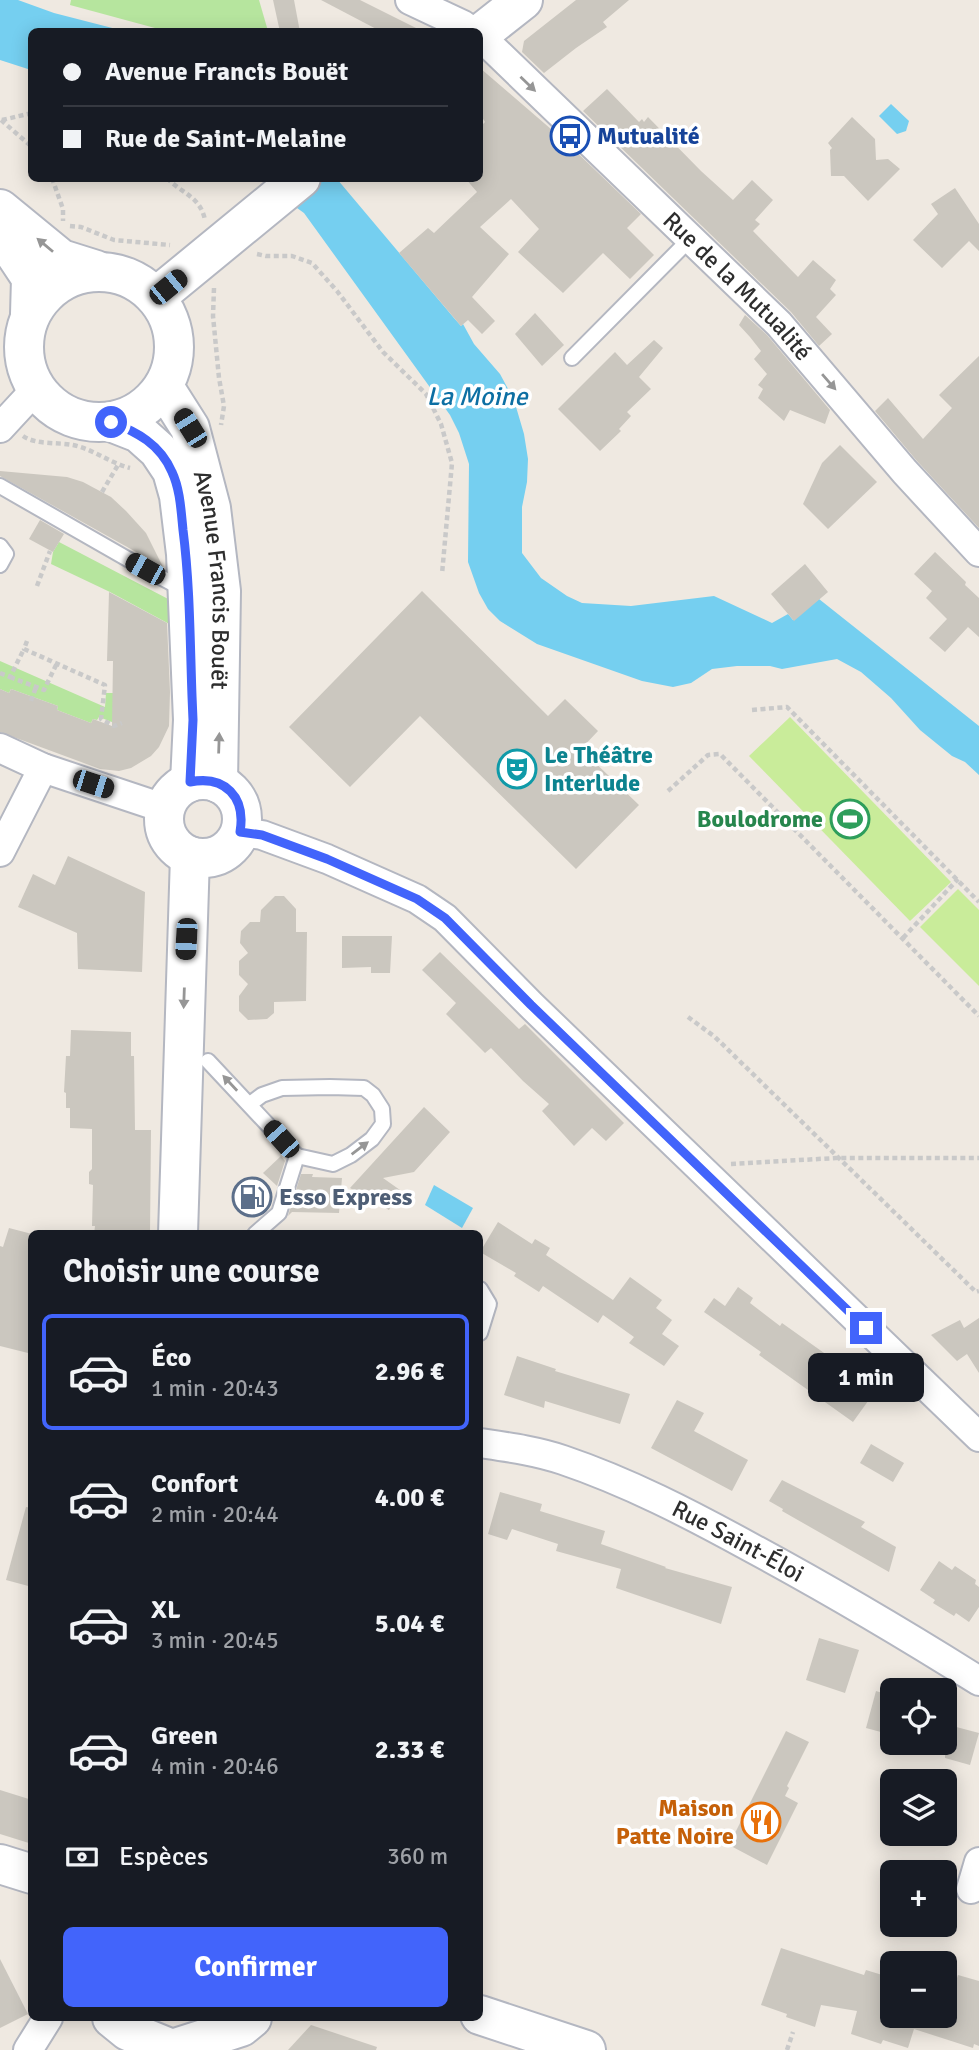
<!DOCTYPE html>
<html lang="fr">
<head>
<meta charset="utf-8">
<style>
  :root { --surface:#171b24; --page:#20242c; --text:#f1f3f6; --muted:#9ea1a6; --line:#363941; --accent:#4264fb }
  body { margin:0; font-family:Signika,sans-serif; background:var(--page); color:var(--text); height:100vh; display:flex; flex-direction:column; font-size:26px; white-space:nowrap }
  * { box-sizing:border-box; margin:0 }
  p { font-size:23px; color:var(--muted) }
  .icon { flex:none; width:38px; height:38px; fill:none; stroke:currentColor; stroke-width:2; stroke-linecap:round; stroke-linejoin:round }
  .map { position:relative; flex:1; overflow:hidden }
  .side { position:absolute; left:28px; top:1230px; width:455px; height:791px; display:flex; flex-direction:column; background:var(--surface); border-radius:10px; box-shadow:0 4px 18px #0003 }
  .side>* { flex:none }
  .top-card { position:absolute; left:28px; top:28px; width:455px; height:154px; border-radius:10px; box-shadow:0 4px 18px #0003; display:grid; align-content:center; height:154px; padding:0 35px; background:var(--surface) }
  .fabs { position:absolute; left:880px; top:1678px; display:grid; gap:14px }
  .fabs a { display:grid; place-items:center; width:77px; height:77px; border-radius:10px; background:var(--surface); box-shadow:0 4px 18px #0003; font-size:35px }
  .end { position:absolute; width:32px; height:32px; margin:-16px; border:9px solid #4264fb; background:#fff; box-shadow:0 0 0 4px #fff }
  .from { border-radius:50% }
  .bubble { position:absolute; height:49px; border-radius:10px; background:var(--surface); box-shadow:0 4px 18px #0003; font-size:23px; font-weight:800; line-height:49px; text-align:center }
  .car { position:absolute; width:21px; height:42px; margin:-21px -10px; border-radius:9px; box-shadow:0 0 5px 2px #0007; background:linear-gradient(#222 24%,#8ab4d8 0 40%,#222 0 76%,#8ab4d8 0 86%,#222 0) }
  .top-card b { display:flex; align-items:center; gap:24px; height:66px; font-size:26px }
  .top-card b+b { border-top:2px solid var(--line) }
  .top-card i { width:18px; height:18px; background:var(--text) }
  ul { padding:0; list-style:none }
  li { display:flex; align-items:center; gap:21px; height:116px; margin:0 14px 10px; padding:0 21px; border:4px solid transparent; border-radius:10px }
  li div { flex:1 }
  li b { display:block; font-size:26px }
  li em { font-style:normal; font-weight:800 }
  li.active { border-color:var(--accent) }
  li>.icon { width:63px; height:63px; stroke-width:1.5 }
  h2 { padding:0 35px; font-size:32px; line-height:84px }
  .pay { display:flex; align-items:center; gap:18px; height:77px; padding:0 35px; font-size:26px }
  .pay p { margin-inline-start:auto }
  .primary-button { display:flex; gap:14px; margin-top:auto; padding:14px 35px }
  .primary-button a { flex:1; height:80px; border-radius:10px; background:var(--accent); color:#fff; font-size:28px; font-weight:800; line-height:80px; text-align:center }
  .map>svg:first-child { display:block }
</style>
</head>
<body>
<div class="map">
<svg width="979" height="2050" viewBox="0 0 979 2050">
  <rect width="100%" height="100%" fill="#efe9e1"/>
  <g fill="#b6e59e">
    <polygon points="71,0 259,0 268,31 166,31 70,5"/>
    <polygon points="59,542 172,601 173,626 110,592 51,564 53,552"/>
    <polygon points="0,661 105,707 106,693 119,693 117,724 99,717 97,720 93,719 91,723 57,710 58,706 11,689 9,693 0,689"/>
  </g>
  <g fill="#c9ec9a">
    <polygon points="790,717 951,882 910,921 749,756"/>
    <polygon points="958,889 979,910 979,986 920,927"/>
  </g>
  <g fill="#75cff0">
    <polygon points="0,0 18,0 54,13 124,31 32,32 31,70 0,60"/>
    <polygon points="891,104 909,121 906,131 897,134 879,116"/>
    <polygon points="260,179 337,179 454,318 461,326 463,324 474,344 500,374 514,400 524,434 528,459 527,482 522,507 522,553 541,578 567,596 582,603 631,606 714,596 772,623 788,614 793,620 819,599 979,726 979,775 965,762 952,756 920,730 891,698 861,672 837,659 782,669 770,666 737,666 712,669 691,683 673,687 642,681 537,644 500,621 488,609 479,593 468,562 469,464 459,433 450,415 304,213 269,188"/>
    <polygon points="434,1185 473,1208 462,1228 425,1205"/>
  </g>
  <g fill="#cbc7bf">
    <polygon points="273,0 294,0 300,32 280,32"/>
    <polygon points="321,0 360,0 424,32 382,32"/>
    <polygon points="576,0 629,0 603,22 607,27 576,48 544,73 522,52 524,41"/>
    <polygon points="480,68 566,142 641,214 627,228 654,255 630,279 603,253 563,293 518,252 539,229 511,199 480,227 509,254 472,297 495,321 482,334 468,320 461,326 399,253 428,228 434,233 477,192 465,178 480,178 480,127 485,122 480,114"/>
    <polygon points="607,89 639,122 642,119 644,122 648,117 701,171 733,200 752,180 773,200 755,220 760,224 753,231 798,277 813,260 836,280 830,289 836,295 816,317 832,334 819,346 791,312 583,111"/>
    <polygon points="852,117 875,139 876,160 888,159 900,169 868,201 844,176 831,176 830,150 832,148 828,143"/>
    <polygon points="955,188 979,224 979,251 969,241 942,268 913,240 938,214 931,204"/>
    <polygon points="535,313 564,345 542,366 515,334"/>
    <polygon points="745,315 767,335 830,410 825,424 790,410 784,421 758,398 763,389 758,385 767,374 754,359 761,351 750,337 739,325"/>
    <polygon points="654,340 663,348 639,377 651,389 627,412 631,416 619,429 621,431 600,451 558,409 615,352 627,365"/>
    <polygon points="979,356 979,528 917,461 875,411 888,398 923,439 952,408 939,395"/>
    <polygon points="840,445 877,482 828,529 803,504 822,463"/>
    <polygon points="0,471 67,477 83,482 111,497 126,511 146,533 163,567 0,476"/>
    <polygon points="40,520 64,534 53,552 29,539"/>
    <polygon points="935,552 966,582 965,585 979,598 979,637 968,627 945,652 929,638 947,619 926,598 932,591 914,574"/>
    <polygon points="805,564 828,592 794,621 771,594"/>
    <polygon points="422,591 548,716 565,699 598,731 581,749 639,805 576,869 420,716 350,787 289,727"/>
    <polygon points="109,592 167,623 170,692 169,726 159,747 151,756 131,768 119,771 100,769 0,732 0,689 9,693 11,689 58,706 57,710 91,723 93,719 112,726 113,661 107,661"/>
    <polygon points="68,856 145,892 142,972 78,969 77,933 18,907 33,874 55,885"/>
    <polygon points="275,896 284,896 296,909 296,932 307,932 306,1001 274,1002 274,1013 267,1019 248,1020 239,1011 239,996 248,984 239,975 239,961 248,953 240,943 241,931 250,922 260,922 261,910"/>
    <polygon points="342,936 392,936 390,973 371,973 371,967 342,968"/>
    <polygon points="440,952 519,1029 525,1024 624,1123 606,1141 592,1128 574,1146 542,1111 549,1104 523,1081 491,1048 485,1053 446,1014 456,1003 422,970"/>
    <polygon points="71,1030 131,1032 131,1056 134,1056 135,1130 151,1130 150,1234 94,1234 95,1226 92,1226 93,1185 89,1184 89,1172 92,1169 92,1129 70,1128 70,1108 66,1108 66,1093 64,1092 66,1056 70,1056"/>
    <polygon points="424,1107 450,1132 414,1172 383,1178 400,1190 389,1210 350,1188"/>
    <polygon points="281,1156 285,1161 277,1186 263,1173"/>
    <polygon points="301,1174 313,1174 312,1177 342,1178 339,1213 292,1212 288,1216"/>
    <polygon points="498,1222 532,1244 535,1239 550,1248 546,1255 613,1300 630,1277 662,1300 656,1308 672,1320 662,1334 679,1346 664,1366 629,1343 634,1337 603,1315 598,1323 543,1286 539,1292 514,1276 516,1273 480,1252"/>
    <polygon points="9,1228 32,1234 32,1354 0,1346 0,1246 3,1247"/>
    <polygon points="738,1287 753,1298 750,1303 780,1326 782,1323 876,1390 853,1422 759,1355 761,1352 704,1312 714,1298 725,1306"/>
    <polygon points="979,1318 979,1373 967,1354 957,1361 931,1335 960,1320 964,1328"/>
    <polygon points="517,1356 556,1369 555,1371 630,1394 620,1424 545,1401 544,1408 504,1395"/>
    <polygon points="677,1400 704,1413 694,1431 748,1460 732,1491 651,1448"/>
    <polygon points="871,1444 904,1463 893,1482 860,1463"/>
    <polygon points="782,1480 865,1522 861,1527 896,1547 889,1572 782,1511 783,1509 769,1501"/>
    <polygon points="500,1492 542,1504 540,1511 605,1531 601,1544 666,1567 665,1568 732,1587 721,1624 616,1588 621,1569 556,1551 558,1544 512,1529 507,1540 488,1534"/>
    <polygon points="26,1507 32,1508 32,1587 6,1580"/>
    <polygon points="939,1561 952,1570 955,1566 976,1580 975,1584 979,1587 979,1607 969,1622 956,1613 954,1616 933,1603 935,1600 920,1590"/>
    <polygon points="819,1638 859,1650 845,1693 806,1680"/>
    <polygon points="876,1691 892,1696 892,1735 866,1728"/>
    <polygon points="945,1724 979,1733 970,1765 945,1758"/>
    <polygon points="786,1731 809,1742 787,1786 789,1788 785,1796 798,1803 767,1865 729,1845"/>
    <polygon points="0,1790 32,1800 32,1844 0,1834"/>
    <polygon points="781,1948 864,1975 866,1970 892,1978 892,2016 945,2016 958,1975 979,1981 979,2046 974,2044 973,2048 914,2029 908,2048 883,2040 881,2044 851,2034 857,2011 821,2005 815,2027 786,2017 787,2014 761,2005"/>
    <polygon points="0,1959 28,2014 0,2028"/>
    <polygon points="311,2025 377,2047 376,2050 288,2050"/>
  </g>
  <g fill="none" stroke-linecap="round" stroke-linejoin="round">
    <defs>
      <g id="lane">
        <polyline points="572,358 691,238"/>
        <polyline points="0,486 145,569 185,590"/>
        <polyline points="0,546 6,554 0,565"/>
        <polyline points="208,1061 297,1156 279,1213 255,1234"/>
        <polyline points="250,1104 262,1095 282,1088 330,1087 364,1088 373,1095 382,1109 383,1124 372,1139 351,1155 333,1164 297,1156"/>
        <polyline points="480,1289 489,1304 480,1333"/>
      </g>
      <g id="street">
        <polyline points="410,0 463,25 473,32"/>
        <path id="s1" d="M480,36L779,324L905,472L979,552"/>
        <polyline points="0,428 36,389"/>
        <polyline points="0,748 43,768 151,804 165,807"/>
        <polyline points="240,832 262,835 327,859 417,899 445,918 531,1005 979,1437"/>
        <polyline points="0,852 43,768"/>
        <path id="s2" d="M480,1443C507,1447 537,1451 563,1460C628,1482 690,1514 750,1547C828,1589 904,1634 979,1681"/>
        <polyline points="971,1889 979,1862"/>
        <polyline points="28,2050 48,2018"/>
      </g>
      <g id="secondary">
        <polyline points="480,34 523,0"/>
        <polyline points="0,209 61,259 96,270"/>
        <polyline points="0,237 9,245 31,278 30,314"/>
        <circle cx="99" cy="347" r="75"/>
        <polyline points="156,297 301,178"/>
        <path id="s3" d="M164,387L190,428L211,508L221,591L218,783"/>
        <polyline points="111,422 139,433 158,450 172,471 179,496 186,554 193,720 190,782"/>
        <circle cx="203" cy="819" r="39"/>
        <polyline points="178,1234 190,856"/>
        <polyline points="0,1864 32,1874"/>
        <polyline points="480,2015 586,2050"/>
        <polyline points="112,2018 128,2031 172,2049 241,2027 252,2018"/>
      </g>
    </defs>
    <use href="#lane" stroke="#b4b7c1" stroke-width="18"/>
    <use href="#street" stroke="#b4b7c1" stroke-width="32"/>
    <use href="#secondary" stroke="#b4b7c1" stroke-width="42"/>
    <g stroke="#c9c9c9" stroke-width="4.5" stroke-dasharray="5 3.5" stroke-linecap="butt">
      <polyline points="1,120 32,147"/>
      <polyline points="2,120 32,113"/>
      <polyline points="52,178 63,209 63,221"/>
      <path d="M167,178C182,194 200,196 205,220"/>
      <polyline points="70,226 81,227 114,240 170,245"/>
      <polyline points="257,254 266,256 292,256 312,263 337,291 383,352 426,394 441,424 452,463 442,574"/>
      <polyline points="214,288 213,316 219,378 224,406 221,425"/>
      <path d="M23,436C36,445 57,442 73,445C93,449 110,463 130,468"/>
      <polyline points="102,492 118,465"/>
      <polyline points="37,586 50,551"/>
      <polyline points="27,641 24,649 105,685 101,719 114,726 122,723"/>
      <polyline points="0,673 10,677 24,649"/>
      <polyline points="10,677 44,690 57,663"/>
      <polyline points="31,701 36,687"/>
      <polyline points="752,710 787,707 979,902"/>
      <polyline points="668,791 708,755 720,754 979,1016"/>
      <polyline points="903,938 958,879"/>
      <polyline points="688,1017 715,1037 976,1292 979,1291"/>
      <polyline points="731,1164 836,1158 979,1158"/>
      <polyline points="787,2050 793,2032"/>
    </g>
    <use href="#lane" stroke="#fff" stroke-width="14"/>
    <use href="#street" stroke="#fff" stroke-width="28"/>
    <use href="#secondary" stroke="#fff" stroke-width="38"/>
  </g>
  <defs><path id="oneway-solid" d="M-6-.8H1V-3.2L6.5 0L1 3.2V.8H-6Z" transform="scale(1.75)"/></defs>
  <g fill="#969696">
    <use href="#oneway-solid" transform="translate(528 84) rotate(44)"/>
    <use href="#oneway-solid" transform="translate(45 245) rotate(-140)"/>
    <use href="#oneway-solid" transform="translate(829 382) rotate(49)"/>
    <use href="#oneway-solid" transform="translate(219 743) rotate(-88)"/>
    <use href="#oneway-solid" transform="translate(184 998) rotate(92)"/>
    <use href="#oneway-solid" transform="translate(230 1083) rotate(-133)"/>
    <use href="#oneway-solid" transform="translate(360 1148) rotate(-37)"/>
  </g>
  <g fill="none" stroke-linecap="round" stroke-linejoin="round">
    <path stroke="#4264fb" stroke-width="9" d="M111,422C137,432 160,444 172,472C180,489 181,510 183,530C190,585 190,641 192,696L193,720L190,782C225,775 246,797 240,832L262,835L327,859L417,899L445,918L531,1005L866,1328"/>
  </g>
  <defs>
    <symbol id="bus-ring" viewBox="-11 -11 22 22"><circle r="9.5" fill="#fff" stroke="#1a4fb4" stroke-width="1.5"/><path d="M-5-6H5V4H4V6H2V4H-2V6H-4V4H-5ZM-3.5-4V0h7V-4ZM-3.5 1.2v1.5H-2V1.2ZM2 1.2v1.5H3.5V1.2Z" fill="#1a4fb4"/></symbol>
    <symbol id="theatre-ring" viewBox="-11 -11 22 22"><circle r="9.5" fill="#fff" stroke="#0f9aa8" stroke-width="1.5"/><path d="M-5-5.5Q0-4 5-5.5V0Q5 5 0 6Q-5 5-5 0ZM-3.3-2.5H-1v1.5H-3.3ZM1-2.5H3.3v1.5H1ZM-2.8 1Q0 5.5 2.8 1Z" fill="#0f9aa8"/></symbol>
    <symbol id="stadium-ring" viewBox="-11 -11 22 22"><circle r="9.5" fill="#fff" stroke="#2e9e5b" stroke-width="1.5"/><path d="M0-5a6.5 5 0 1 0 0 10a6.5 5 0 1 0 0-10ZM-3.5-1.8h7v3.6h-7Z" fill="#2e9e5b"/></symbol>
    <symbol id="fuel-ring" viewBox="-11 -11 22 22"><circle r="9.5" fill="#fff" stroke="#5c6f8a" stroke-width="1.5"/><path d="M-5.5-6h7V0h2V4h1.3V-2.5L3-4.5l.8-.8L6-3V5H2.5V1h-1V6h-7ZM-4.2-4.7v3.2H.2V-4.7Z" fill="#5c6f8a"/></symbol>
    <symbol id="restaurant-ring" viewBox="-11 -11 22 22"><circle r="9.5" fill="#fff" stroke="#e8710a" stroke-width="1.5"/><path d="M-5-6h1v4h1v-4h1v4h1v-4h1v5L-1.5 .5V6h-2V.5L-5-1ZM5-6V6H3V1.5H1.5Q1.5-4 5-6Z" fill="#e8710a"/></symbol>
  </defs>
  <g fill-rule="evenodd">
    <use href="#bus-ring" x="548" y="114" width="44" height="44"/>
    <use href="#theatre-ring" x="495" y="747" width="44" height="44"/>
    <use href="#stadium-ring" x="828" y="797" width="44" height="44"/>
    <use href="#fuel-ring" x="230" y="1175" width="44" height="44"/>
    <use href="#restaurant-ring" x="739" y="1800" width="44" height="44"/>
  </g>
  <g text-anchor="middle" dominant-baseline="central" stroke-width="7" stroke-linejoin="round" paint-order="stroke">
    <g font-size="24" font-weight="bold" fill="#164399" stroke="#fff" text-anchor="start">
      <text x="597" y="136">Mutualité</text>
    </g>
    <g font-size="24" fill="#2e2e2e" stroke="#fff">
      <text stroke="none"><textPath href="#s1" startOffset="359">Rue de la Mutualité</textPath></text>
      <text stroke="none"><textPath href="#s3" startOffset="203">Avenue Francis Bouët</textPath></text>
      <text stroke="none"><textPath href="#s2" startOffset="278">Rue Saint-Éloi</textPath></text>
    </g>
    <g font-size="24" font-weight="bold" fill="#0d838f" stroke="#fff" text-anchor="start">
      <text x="544" y="755">Le Théâtre<tspan x="544" dy="28">Interlude</tspan></text>
    </g>
    <g font-size="24" font-weight="bold" fill="#27864d" stroke="#fff" text-anchor="end">
      <text x="823" y="819">Boulodrome</text>
    </g>
    <g font-size="24" font-weight="bold" fill="#4e5e75" stroke="#fff" text-anchor="start">
      <text x="279" y="1197">Esso Express</text>
    </g>
    <g font-size="24" font-weight="bold" fill="#c56008" stroke="#fff" text-anchor="end">
      <text x="734" y="1808">Maison<tspan x="734" dy="28">Patte Noire</tspan></text>
    </g>
    <g font-size="26" font-style="italic" fill="#0d6fa3" stroke="#fff">
      <text x="477" y="397">La Moine</text>
    </g>
  </g>
</svg>
<div class="fabs">
<a><svg class="icon" aria-label="locate" viewBox="0 0 24 24"><circle cx="12" cy="12" r="6"/><path d="M12 2v4M12 18v4M2 12h4M18 12h4"/></svg></a>
<a><svg class="icon" aria-label="layers" viewBox="0 0 24 24"><path d="M12 4l9 5-9 5-9-5zM3 14l9 5 9-5"/></svg></a>
<a>+</a>
<a>−</a>
</div>
<i class="end from" style="left:111px;top:422px"></i>
<i class="end" style="left:866px;top:1328px"></i>
<div class="bubble" style="left:808px;top:1353px;width:116px">1 min</div>
<i class="car" style="left:168px;top:287px;rotate:51deg"></i>
<i class="car" style="left:190px;top:428px;rotate:328deg"></i>
<i class="car" style="left:145px;top:569px;rotate:299deg"></i>
<i class="car" style="left:93px;top:784px;rotate:108deg"></i>
<i class="car" style="left:186px;top:939px;rotate:183deg"></i>
<i class="car" style="left:281px;top:1139px;rotate:318deg"></i>
<div class="top-card">
<b><i class="from"></i>Avenue Francis Bouët</b>
<b><i></i>Rue de Saint-Melaine</b>
</div>
<section class="side">
<h2>Choisir une course</h2>
<ul>
<li class="active"><svg class="icon" aria-label="car" viewBox="0 0 24 24"><path d="M5 17H2v-5l4-1 3-4h7l3 4 3 1v5h-3M9 17h6M6 11h13"/><circle cx="7" cy="17" r="2"/><circle cx="17" cy="17" r="2"/></svg><div><b>Éco</b><p>1 min · 20:43</p></div><em>2.96 €</em></li>
<li><svg class="icon" aria-label="car" viewBox="0 0 24 24"><path d="M5 17H2v-5l4-1 3-4h7l3 4 3 1v5h-3M9 17h6M6 11h13"/><circle cx="7" cy="17" r="2"/><circle cx="17" cy="17" r="2"/></svg><div><b>Confort</b><p>2 min · 20:44</p></div><em>4.00 €</em></li>
<li><svg class="icon" aria-label="car" viewBox="0 0 24 24"><path d="M5 17H2v-5l4-1 3-4h7l3 4 3 1v5h-3M9 17h6M6 11h13"/><circle cx="7" cy="17" r="2"/><circle cx="17" cy="17" r="2"/></svg><div><b>XL</b><p>3 min · 20:45</p></div><em>5.04 €</em></li>
<li><svg class="icon" aria-label="car" viewBox="0 0 24 24"><path d="M5 17H2v-5l4-1 3-4h7l3 4 3 1v5h-3M9 17h6M6 11h13"/><circle cx="7" cy="17" r="2"/><circle cx="17" cy="17" r="2"/></svg><div><b>Green</b><p>4 min · 20:46</p></div><em>2.33 €</em></li>
</ul>
<div class="pay"><svg class="icon" aria-label="cash" viewBox="0 0 24 24"><path d="M3 7h18v10H3z"/><circle cx="12" cy="12" r="2"/></svg>Espèces<p>360 m</p></div>
<div class="primary-button"><a>Confirmer</a></div>
</section>
</div>
</body>
</html>
